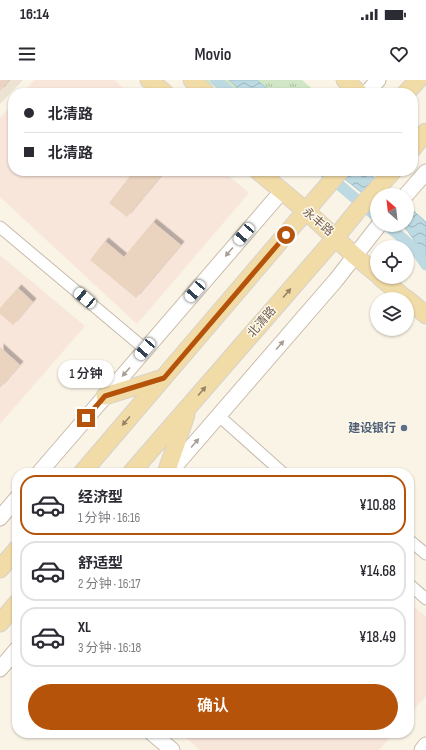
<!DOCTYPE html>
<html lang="zh">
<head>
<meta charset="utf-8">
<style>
  :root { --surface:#fff; --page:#f7f7f7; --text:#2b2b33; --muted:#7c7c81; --line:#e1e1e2; --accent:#b45309 }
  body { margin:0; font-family:"Sofia Sans Condensed","Noto Sans SC",sans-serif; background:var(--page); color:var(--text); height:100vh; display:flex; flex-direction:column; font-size:15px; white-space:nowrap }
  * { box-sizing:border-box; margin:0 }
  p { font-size:13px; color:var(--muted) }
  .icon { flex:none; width:22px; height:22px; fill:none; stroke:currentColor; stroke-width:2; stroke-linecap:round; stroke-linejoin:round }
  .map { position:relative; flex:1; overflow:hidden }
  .details { position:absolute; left:12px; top:388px; width:402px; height:270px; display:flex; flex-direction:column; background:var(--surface); border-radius:16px; box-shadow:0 1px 3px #0004 }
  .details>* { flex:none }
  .banner { position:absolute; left:8px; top:8px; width:410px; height:88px; border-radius:16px; box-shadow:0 1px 3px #0004; display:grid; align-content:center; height:88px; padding:0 16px; background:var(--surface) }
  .needle { width:26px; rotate:332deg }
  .tools { position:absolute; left:370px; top:108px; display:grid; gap:8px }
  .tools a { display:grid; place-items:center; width:44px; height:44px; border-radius:50%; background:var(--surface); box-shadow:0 1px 3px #0004; font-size:20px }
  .end { position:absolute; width:18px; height:18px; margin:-9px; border:5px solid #b45309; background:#fff; box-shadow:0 0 0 2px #fff }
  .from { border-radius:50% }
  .bubble { position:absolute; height:28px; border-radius:14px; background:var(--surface); box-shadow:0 1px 3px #0004; font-size:13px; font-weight:600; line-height:28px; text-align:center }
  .car { position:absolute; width:12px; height:24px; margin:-12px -6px; border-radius:5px; box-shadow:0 0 3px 1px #0007; background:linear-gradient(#fff 24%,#345 0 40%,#fff 0 76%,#345 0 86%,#fff 0) }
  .banner b { display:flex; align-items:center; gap:14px; height:38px; font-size:15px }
  .banner b+b { border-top:1px solid var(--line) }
  .banner i { width:10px; height:10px; background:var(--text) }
  ul { padding:7px 0 0; list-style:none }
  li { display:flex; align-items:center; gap:12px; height:60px; margin:0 8px 6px; padding:0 8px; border:2px solid var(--line); border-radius:16px }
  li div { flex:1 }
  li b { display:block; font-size:15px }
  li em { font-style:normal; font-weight:600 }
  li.active { border-color:var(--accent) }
  li>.icon { width:36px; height:36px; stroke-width:1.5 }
  .primary-button { display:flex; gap:8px; margin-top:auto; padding:8px 16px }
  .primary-button a { flex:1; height:46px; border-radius:24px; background:var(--accent); color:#fff; font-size:16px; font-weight:600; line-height:46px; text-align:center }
  .status { display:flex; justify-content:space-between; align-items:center; height:28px; padding:0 20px; background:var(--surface); direction:ltr }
  .status svg { height:11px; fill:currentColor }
  header { display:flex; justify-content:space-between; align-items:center; height:52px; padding:0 16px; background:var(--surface); font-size:18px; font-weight:600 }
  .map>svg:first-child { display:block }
</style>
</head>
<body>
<div class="status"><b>16:14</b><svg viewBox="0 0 49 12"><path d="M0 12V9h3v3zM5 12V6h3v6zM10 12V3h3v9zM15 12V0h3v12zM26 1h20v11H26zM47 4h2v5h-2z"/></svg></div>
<header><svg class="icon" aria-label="menu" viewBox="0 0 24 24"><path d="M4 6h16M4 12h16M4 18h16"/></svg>Movio<svg class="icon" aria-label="heart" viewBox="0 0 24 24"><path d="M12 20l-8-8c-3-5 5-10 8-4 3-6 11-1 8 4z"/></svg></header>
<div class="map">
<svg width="426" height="670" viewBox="0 0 426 670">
  <defs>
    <pattern id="park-tufts" width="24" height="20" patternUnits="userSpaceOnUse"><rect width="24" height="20" fill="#d1e6c6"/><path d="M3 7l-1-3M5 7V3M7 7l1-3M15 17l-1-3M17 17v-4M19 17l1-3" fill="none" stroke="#aebea3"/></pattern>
    <pattern id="water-waves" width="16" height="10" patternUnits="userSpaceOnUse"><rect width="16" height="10" fill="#bdd9e1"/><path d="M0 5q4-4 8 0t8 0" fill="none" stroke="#9eb3b9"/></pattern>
    <filter id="shadow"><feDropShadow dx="3.5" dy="-3.5" stdDeviation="0" flood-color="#0004"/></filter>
  </defs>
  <rect width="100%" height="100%" fill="#faf4e6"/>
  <polygon fill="#ede3d3" points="0,0 23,0 0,24"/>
  <g fill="#f9e6db">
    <polygon points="34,0 114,0 129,13 23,13"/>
    <polygon points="13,24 13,91 223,91 249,113 137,244 0,117 0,38"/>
    <polygon points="0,175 85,246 0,344"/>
    <polygon points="409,522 426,537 426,616 409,635"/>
    <polygon points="181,653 394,653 379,670 200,670"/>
  </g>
  <polygon fill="url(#park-tufts)" points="205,0 302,0 317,13 223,13"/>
  <g fill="url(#water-waves)" stroke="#a4c7d2">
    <polygon points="229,0 257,0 272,13 241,13 234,4"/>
    <polygon points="335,91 366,91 395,115 377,115 377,125"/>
    <polygon points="407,125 426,142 426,177 407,150 401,145 407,145"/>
  </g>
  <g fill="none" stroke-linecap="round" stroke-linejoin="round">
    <g stroke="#bdd9e1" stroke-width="11">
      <polyline points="216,0 231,13"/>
      <polyline points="323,91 377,137"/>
      <polyline points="387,145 415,169 426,185"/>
    </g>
  </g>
  <g fill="#ead3bf" filter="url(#shadow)">
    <polygon points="0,0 9,0 0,11"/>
    <polygon points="134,91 165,91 127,137 109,123"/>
    <polygon points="153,142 181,165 136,218 90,180 105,161 124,177"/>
    <polygon points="18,208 33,222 13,245 0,234 0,228"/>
    <polygon points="0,267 20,285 0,308"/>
  </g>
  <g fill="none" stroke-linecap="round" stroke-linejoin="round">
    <defs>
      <g id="street">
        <polyline points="0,147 145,269"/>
        <polyline points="219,336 283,393"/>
        <polyline points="409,460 426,474"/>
        <polyline points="409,504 426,519"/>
      </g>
      <g id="secondary">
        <polyline points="367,13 378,0"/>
        <polyline points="406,115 426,92"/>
        <polyline points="39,393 282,111"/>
        <polyline points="169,393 336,200 379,145"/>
        <polyline points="0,438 17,418"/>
        <polyline points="0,589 17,569"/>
        <polyline points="152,653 172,670"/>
        <polyline points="422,670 426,665"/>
      </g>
      <g id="primary">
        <polyline points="149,0 165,13"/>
        <polyline points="192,0 206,13"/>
        <polyline points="345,0 359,13"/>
        <polyline points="406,13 418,0"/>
        <polyline points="413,68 426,52"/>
        <polyline points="258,91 306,131 355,176 377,194"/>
        <polyline points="380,197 406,219"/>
        <polyline points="407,219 426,235"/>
        <polyline points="105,316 163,298"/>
        <polyline points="82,393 340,91"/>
        <polyline points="131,393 336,157 357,131 393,91"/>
        <polyline points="166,393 186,335"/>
        <polyline points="0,489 17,469"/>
        <polyline points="0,543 17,523"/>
      </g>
    </defs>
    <use href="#street" stroke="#c7baac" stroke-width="13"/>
    <use href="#secondary" stroke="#cabbaa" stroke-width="17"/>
    <use href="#primary" stroke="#d7d2cd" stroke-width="19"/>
    <use href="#street" stroke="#fff" stroke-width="11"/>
    <use href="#secondary" stroke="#fff" stroke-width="15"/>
    <use href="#primary" stroke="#f1dba6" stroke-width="17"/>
  </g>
  <defs><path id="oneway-solid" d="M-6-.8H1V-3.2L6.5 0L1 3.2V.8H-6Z"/></defs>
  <g fill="#a99e95">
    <use href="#oneway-solid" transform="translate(229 172) rotate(131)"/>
    <use href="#oneway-solid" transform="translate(280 265) rotate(-49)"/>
    <use href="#oneway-solid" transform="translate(126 292) rotate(131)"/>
    <use href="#oneway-solid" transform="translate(195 363) rotate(-49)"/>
  </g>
  <g fill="#978368">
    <use href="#oneway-solid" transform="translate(287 213) rotate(-49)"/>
    <use href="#oneway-solid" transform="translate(202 311) rotate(-49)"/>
    <use href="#oneway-solid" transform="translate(126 341) rotate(131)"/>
  </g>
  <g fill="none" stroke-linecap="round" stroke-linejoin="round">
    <polyline stroke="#b45309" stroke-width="5" points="86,338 105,316 164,298 286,155"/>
  </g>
  <circle fill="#5c6f8a" stroke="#fdf8ec" stroke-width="1.5" cx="404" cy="348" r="4"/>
  <g text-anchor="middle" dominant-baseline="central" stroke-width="3" stroke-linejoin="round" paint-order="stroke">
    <g font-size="12" fill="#705d4e" stroke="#fdf8ec">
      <text transform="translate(318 142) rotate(41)">永丰路</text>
      <text transform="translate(262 242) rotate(-49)">北清路</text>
    </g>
    <g font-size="12" font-weight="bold" fill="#4e5e75" stroke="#fdf8ec" text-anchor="end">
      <text x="396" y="348">建设银行</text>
    </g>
  </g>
</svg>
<div class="tools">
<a><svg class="needle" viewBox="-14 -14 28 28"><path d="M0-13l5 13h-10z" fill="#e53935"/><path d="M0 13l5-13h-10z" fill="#7c7c81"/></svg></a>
<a><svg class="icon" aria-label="locate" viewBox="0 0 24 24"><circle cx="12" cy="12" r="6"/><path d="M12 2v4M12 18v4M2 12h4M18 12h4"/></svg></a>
<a><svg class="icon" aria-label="layers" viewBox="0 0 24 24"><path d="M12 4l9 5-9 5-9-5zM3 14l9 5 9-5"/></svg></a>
</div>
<i class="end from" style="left:286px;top:155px"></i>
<i class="end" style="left:86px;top:338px"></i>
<div class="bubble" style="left:58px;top:280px;width:56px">1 分钟</div>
<i class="car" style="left:244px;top:154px;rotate:221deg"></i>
<i class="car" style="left:195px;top:211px;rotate:221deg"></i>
<i class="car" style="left:85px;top:218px;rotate:310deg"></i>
<i class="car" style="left:145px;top:269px;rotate:221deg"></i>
<div class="banner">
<b><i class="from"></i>北清路</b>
<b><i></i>北清路</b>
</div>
<section class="details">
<ul>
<li class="active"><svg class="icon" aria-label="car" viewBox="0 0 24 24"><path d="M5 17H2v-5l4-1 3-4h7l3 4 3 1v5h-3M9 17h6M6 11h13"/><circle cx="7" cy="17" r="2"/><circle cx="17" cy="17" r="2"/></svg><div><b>经济型</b><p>1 分钟 · 16:16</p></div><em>¥10.88</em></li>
<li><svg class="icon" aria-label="car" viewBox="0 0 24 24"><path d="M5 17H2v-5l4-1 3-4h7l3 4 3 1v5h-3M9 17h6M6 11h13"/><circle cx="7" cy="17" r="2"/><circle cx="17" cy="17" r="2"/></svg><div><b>舒适型</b><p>2 分钟 · 16:17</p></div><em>¥14.68</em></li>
<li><svg class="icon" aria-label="car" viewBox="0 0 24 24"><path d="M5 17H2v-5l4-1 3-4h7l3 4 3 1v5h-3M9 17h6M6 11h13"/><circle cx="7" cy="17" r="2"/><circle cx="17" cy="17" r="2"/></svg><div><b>XL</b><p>3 分钟 · 16:18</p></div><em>¥18.49</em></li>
</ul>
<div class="primary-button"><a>确认</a></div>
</section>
</div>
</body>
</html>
